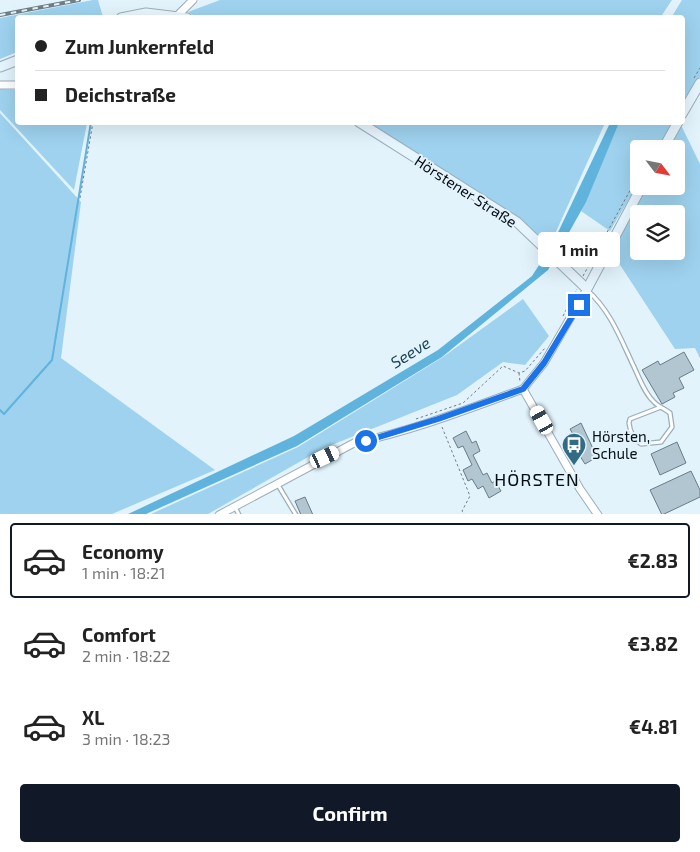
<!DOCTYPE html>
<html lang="en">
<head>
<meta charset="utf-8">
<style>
  :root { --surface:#fff; --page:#f6f6f6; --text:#222; --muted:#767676; --line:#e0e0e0; --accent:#111827 }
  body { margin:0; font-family:"Exo 2",sans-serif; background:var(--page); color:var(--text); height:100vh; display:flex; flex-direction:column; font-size:19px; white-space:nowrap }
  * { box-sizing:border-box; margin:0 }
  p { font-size:16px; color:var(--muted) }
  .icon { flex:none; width:28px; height:28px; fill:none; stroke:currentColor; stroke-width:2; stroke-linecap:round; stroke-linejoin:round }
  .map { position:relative; height:514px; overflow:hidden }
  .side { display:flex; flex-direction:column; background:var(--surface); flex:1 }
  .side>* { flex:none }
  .guide { position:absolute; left:15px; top:15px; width:670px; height:110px; border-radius:5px; box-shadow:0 5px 20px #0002; display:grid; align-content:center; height:110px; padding:0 20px; background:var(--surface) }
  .needle { width:32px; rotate:122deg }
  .fabs { position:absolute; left:630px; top:140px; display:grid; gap:10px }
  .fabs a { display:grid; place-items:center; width:55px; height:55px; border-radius:5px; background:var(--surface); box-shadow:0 5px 20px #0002; font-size:25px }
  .end { position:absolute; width:22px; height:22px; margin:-11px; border:6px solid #1a73e8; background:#fff; box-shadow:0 0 0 2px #fff }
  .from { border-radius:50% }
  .bubble { position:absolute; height:35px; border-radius:5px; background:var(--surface); box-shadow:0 5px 20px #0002; font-size:16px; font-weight:700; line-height:35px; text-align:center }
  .car { position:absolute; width:15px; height:30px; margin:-15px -8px; border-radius:6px; box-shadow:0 0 4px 1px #0007; background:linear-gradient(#fff 24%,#345 0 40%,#fff 0 76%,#345 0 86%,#fff 0) }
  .guide b { display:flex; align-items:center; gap:18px; height:48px; font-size:19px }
  .guide b+b { border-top:1px solid var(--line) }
  .guide i { width:12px; height:12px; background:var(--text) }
  ul { padding:9px 0 0; list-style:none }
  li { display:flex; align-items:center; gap:15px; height:75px; margin:0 10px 8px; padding:0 10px; border:2px solid transparent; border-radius:5px }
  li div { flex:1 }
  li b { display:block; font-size:19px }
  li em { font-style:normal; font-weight:700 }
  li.current { border-color:var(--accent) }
  li>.icon { width:45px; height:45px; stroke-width:1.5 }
  .button { display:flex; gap:10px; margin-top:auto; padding:10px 20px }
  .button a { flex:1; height:58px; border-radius:5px; background:var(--accent); color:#fff; font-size:20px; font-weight:700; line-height:58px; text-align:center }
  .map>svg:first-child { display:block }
</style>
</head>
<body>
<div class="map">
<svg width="700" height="515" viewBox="0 0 700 515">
  <rect width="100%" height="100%" fill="#e2f3fc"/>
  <g fill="#9ed2ee" fill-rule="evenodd">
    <polygon points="93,0 98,0 103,17 18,18 17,52 0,59 0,18"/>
    <polygon points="220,0 672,0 660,18 197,18 188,12"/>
    <polygon points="682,0 700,0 700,77 683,107 682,18 671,18"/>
    <polygon points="0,89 17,90 18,122 87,123 74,190 0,110"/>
    <polygon points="0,113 81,202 61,358 215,470 112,514 0,514"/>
    <polygon points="365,123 605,123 550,245 521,220"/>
    <polygon points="619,123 673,123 658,149 639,149 639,182 610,231 581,211"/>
    <path d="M680,123L700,164V358L695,348L675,349L611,251L645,186H676V149H664ZM639,214H676V251H639Z"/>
    <polygon points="523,299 549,336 525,365 503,362 457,395 324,448 208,514 151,514 298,447 443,357"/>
  </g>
  <polygon fill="#5fb3dd" points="610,123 619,123 586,202 548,270 442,357 297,446 146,514 126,515 294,436 438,350 532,276 552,245"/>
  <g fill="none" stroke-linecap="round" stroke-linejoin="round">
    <polyline stroke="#5fb3dd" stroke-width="2" points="0,410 4,414 52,360 91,122"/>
  </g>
  <g fill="#b2c6d2" stroke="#697c86">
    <polygon points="684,352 694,370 679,378 684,388 673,393 675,397 662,404 642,370 658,361 660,365"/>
    <polygon points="581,423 597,457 585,464 578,453 582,451 570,429"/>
    <polygon points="466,431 472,443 476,441 480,451 473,455 483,475 487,473 492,483 495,481 501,491 489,498 483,486 478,489 472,479 468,481 463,470 472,465 463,446 458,448 453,438"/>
    <polygon points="677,442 686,463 660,475 651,454"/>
    <polygon points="691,471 700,490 700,497 662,515 650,490"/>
    <polygon points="305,497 313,515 301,515 295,501"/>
  </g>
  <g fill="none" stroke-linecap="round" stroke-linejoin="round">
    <defs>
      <g id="lane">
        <path d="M587,290C611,311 621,340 635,369C640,380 645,394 654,402C659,407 665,409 670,413L672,427L661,442L641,444C633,439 630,432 629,423L630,419L661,407"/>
        <polyline points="278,485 296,515"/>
        <polyline points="235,507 239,515"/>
      </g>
      <g id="street">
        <polyline points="178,15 193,0"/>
        <polyline points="0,85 18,85"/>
        <polyline points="523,389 580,489 598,515"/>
        <polyline points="523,389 544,363 587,289"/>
        <path d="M219,515L354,443C412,431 468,409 523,389"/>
      </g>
      <g id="secondary">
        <polyline points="121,18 146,13 187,18"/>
        <polyline points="0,67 18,60"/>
        <polyline points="682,114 700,83"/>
        <polyline points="359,122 517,222 587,289 642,186"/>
        <polyline points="663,149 678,122"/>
      </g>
    </defs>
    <use href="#lane" stroke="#9baeba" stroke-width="5.5"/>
    <use href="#street" stroke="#9baeba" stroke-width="9"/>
    <use href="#secondary" stroke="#9baeba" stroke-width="11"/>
    <g stroke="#717c83" stroke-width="1" stroke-dasharray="2.5 2.5" stroke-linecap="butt">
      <polyline points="694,78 700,68"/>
      <polyline points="635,182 639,176"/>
      <polyline points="80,198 93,122"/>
      <polyline points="583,276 633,185"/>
      <polyline points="563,316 577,289"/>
      <polyline points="519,373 520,382"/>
      <polyline points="416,419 463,403 503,366 519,373 525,371 545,348"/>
      <polyline points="442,427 470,496 462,511 465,515"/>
    </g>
    <use href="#lane" stroke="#fff" stroke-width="3"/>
    <use href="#street" stroke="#fff" stroke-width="7"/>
    <use href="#secondary" stroke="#e7f5fe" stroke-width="9"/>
    <defs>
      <polyline id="rail" points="0,15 79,0"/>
    </defs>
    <use href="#rail" stroke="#717d83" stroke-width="4"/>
    <use href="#rail" stroke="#e2f3fc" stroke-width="2" stroke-dasharray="5.5" stroke-linecap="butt"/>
  </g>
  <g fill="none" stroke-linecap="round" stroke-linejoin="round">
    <polyline stroke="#1a73e8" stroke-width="6" points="366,441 438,419 523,389 544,363 579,305"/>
  </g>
  <defs>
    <symbol id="bus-pin" viewBox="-11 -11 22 30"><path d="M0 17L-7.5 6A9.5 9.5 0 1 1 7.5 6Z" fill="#336a85" stroke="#e2f3fc"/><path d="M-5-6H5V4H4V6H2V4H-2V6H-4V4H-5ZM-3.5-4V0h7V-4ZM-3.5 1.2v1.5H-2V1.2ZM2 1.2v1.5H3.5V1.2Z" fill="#fff"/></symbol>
  </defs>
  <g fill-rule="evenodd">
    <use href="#bus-pin" x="560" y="431" width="28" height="38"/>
  </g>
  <g text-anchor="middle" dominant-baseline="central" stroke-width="4" stroke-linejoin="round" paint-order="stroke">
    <g font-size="15" fill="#070e12" stroke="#e2f3fc">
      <text transform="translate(466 191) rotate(33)">Hörstener Straße</text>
    </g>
    <g font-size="15" fill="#070e12" stroke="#e2f3fc" text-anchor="start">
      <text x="592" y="436">Hörsten,<tspan x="592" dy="17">Schule</tspan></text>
    </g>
    <g font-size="16" font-style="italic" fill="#193f51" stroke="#e2f3fc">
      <text transform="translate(410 352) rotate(-32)">Seeve</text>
    </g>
    <g font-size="18" letter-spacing="1" fill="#070e12" stroke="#e2f3fc">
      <text x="537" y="479">HÖRSTEN</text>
    </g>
  </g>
</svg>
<div class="fabs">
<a><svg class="needle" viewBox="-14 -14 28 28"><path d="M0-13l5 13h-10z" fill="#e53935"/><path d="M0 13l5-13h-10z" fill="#767676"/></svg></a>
<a><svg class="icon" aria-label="layers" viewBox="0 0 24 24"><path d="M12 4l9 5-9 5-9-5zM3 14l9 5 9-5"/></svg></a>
</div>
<i class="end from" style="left:366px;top:441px"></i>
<i class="end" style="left:579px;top:305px"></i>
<div class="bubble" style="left:538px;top:232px;width:82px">1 min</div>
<i class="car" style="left:542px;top:420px;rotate:331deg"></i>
<i class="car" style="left:325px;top:457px;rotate:65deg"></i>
<div class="guide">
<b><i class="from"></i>Zum Junkernfeld</b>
<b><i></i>Deichstraße</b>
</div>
</div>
<section class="side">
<ul>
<li class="current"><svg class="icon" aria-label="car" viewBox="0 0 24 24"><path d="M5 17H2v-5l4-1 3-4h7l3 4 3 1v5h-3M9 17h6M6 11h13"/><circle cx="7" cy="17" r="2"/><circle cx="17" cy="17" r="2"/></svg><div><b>Economy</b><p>1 min · 18:21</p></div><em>€2.83</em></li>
<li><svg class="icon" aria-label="car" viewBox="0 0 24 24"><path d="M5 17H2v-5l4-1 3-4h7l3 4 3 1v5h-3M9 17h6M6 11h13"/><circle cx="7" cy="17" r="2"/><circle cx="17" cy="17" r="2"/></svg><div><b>Comfort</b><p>2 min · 18:22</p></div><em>€3.82</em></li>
<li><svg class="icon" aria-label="car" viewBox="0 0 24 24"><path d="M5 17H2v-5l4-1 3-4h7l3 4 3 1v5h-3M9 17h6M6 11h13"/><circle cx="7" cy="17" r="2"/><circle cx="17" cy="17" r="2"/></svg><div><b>XL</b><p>3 min · 18:23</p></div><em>€4.81</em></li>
</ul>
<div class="button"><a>Confirm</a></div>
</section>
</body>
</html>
